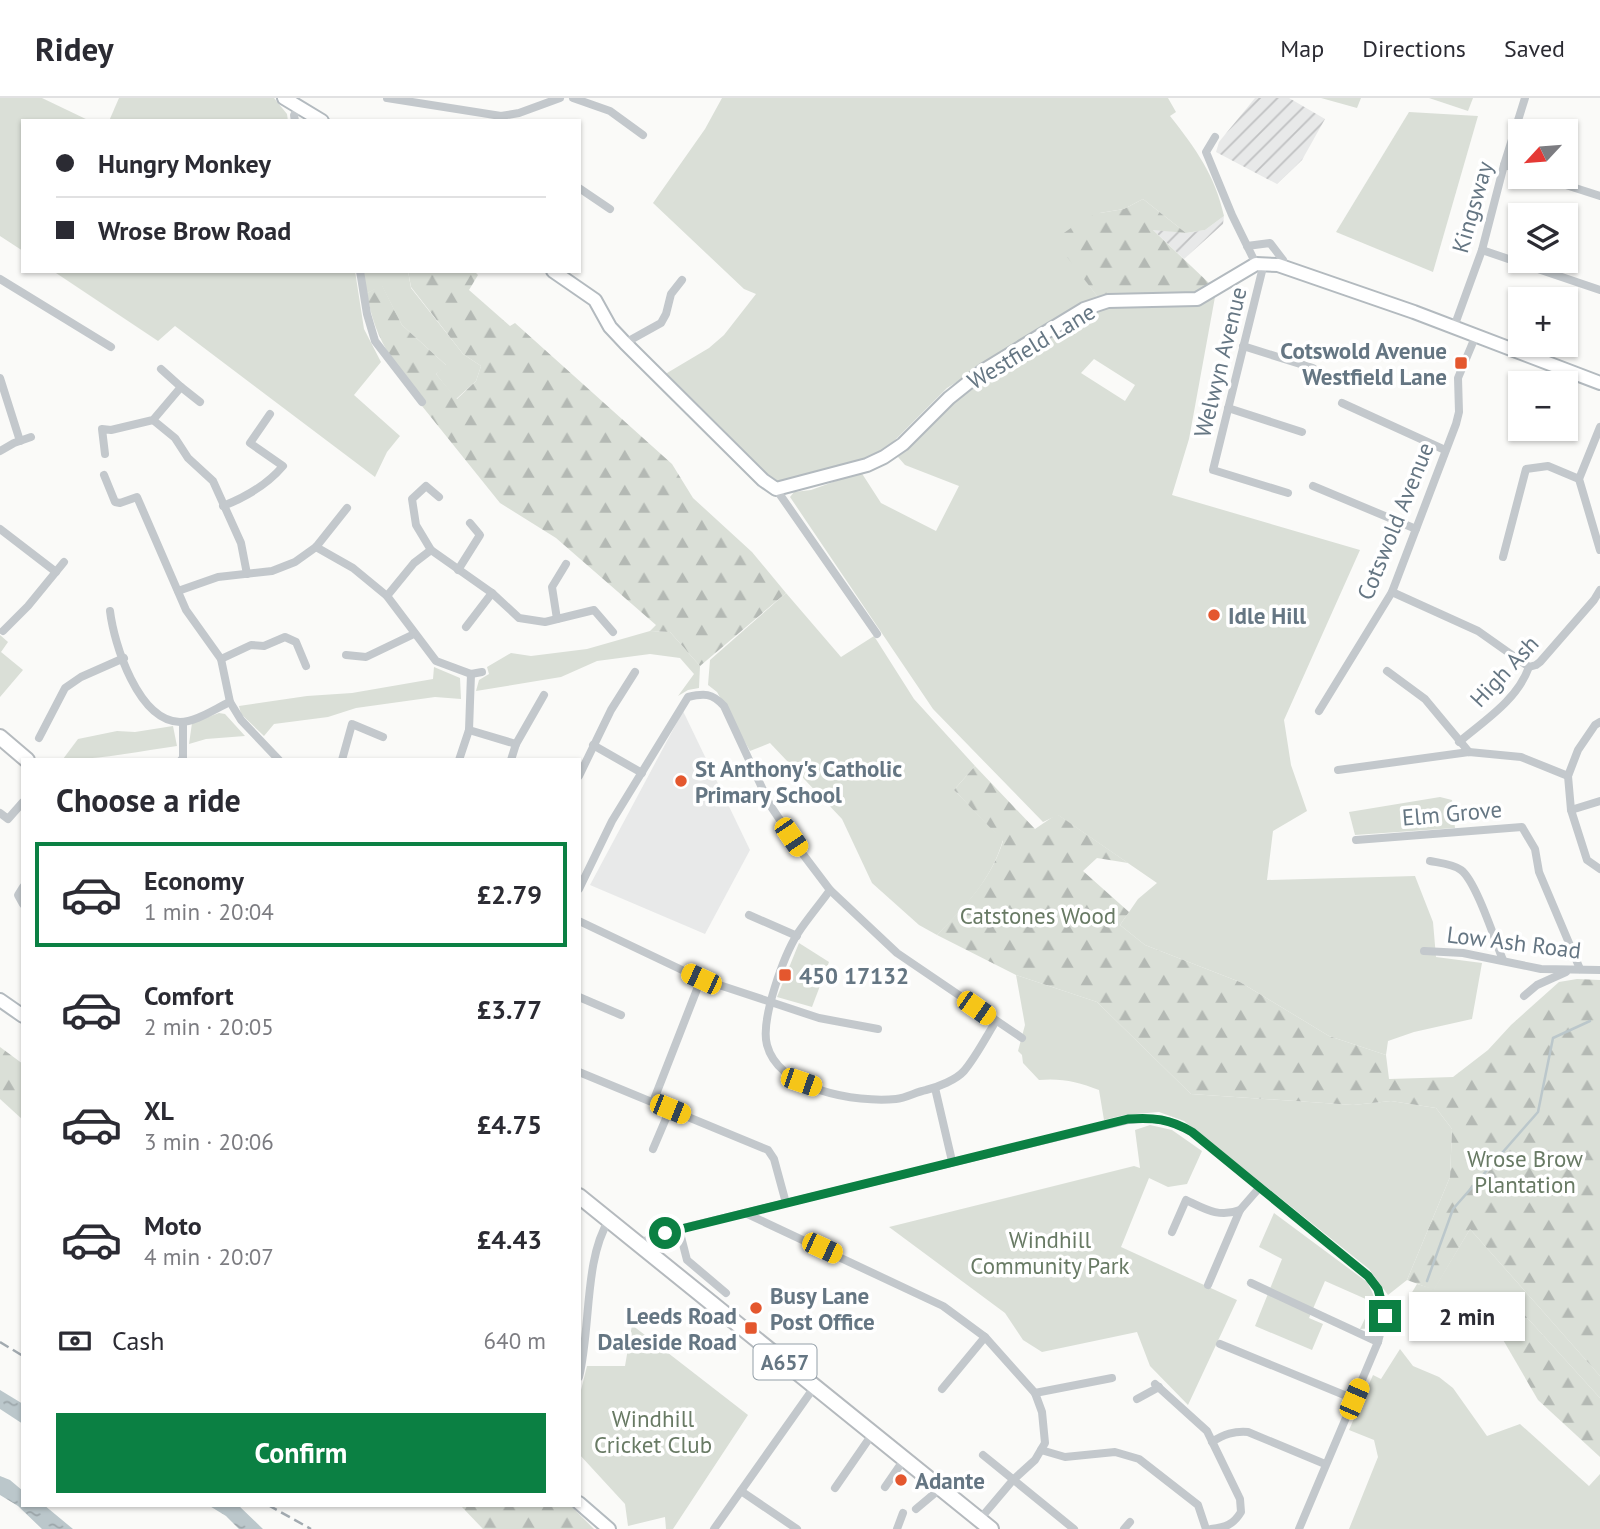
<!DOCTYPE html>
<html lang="en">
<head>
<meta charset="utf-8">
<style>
  :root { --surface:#fff; --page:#f2f2f3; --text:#2b2b33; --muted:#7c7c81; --line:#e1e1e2; --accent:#0b8043 }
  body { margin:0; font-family:"PT Sans",sans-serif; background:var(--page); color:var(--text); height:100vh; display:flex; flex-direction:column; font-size:26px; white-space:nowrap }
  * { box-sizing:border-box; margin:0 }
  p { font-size:23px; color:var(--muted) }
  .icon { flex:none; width:38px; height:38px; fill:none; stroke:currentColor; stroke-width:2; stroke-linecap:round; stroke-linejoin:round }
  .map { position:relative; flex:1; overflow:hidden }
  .details { position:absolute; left:21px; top:660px; width:560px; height:749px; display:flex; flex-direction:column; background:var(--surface); border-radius:0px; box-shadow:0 2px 5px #0004 }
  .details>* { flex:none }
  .guide { position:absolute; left:21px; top:21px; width:560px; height:154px; border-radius:0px; box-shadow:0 2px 5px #0004; display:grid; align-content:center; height:154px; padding:0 35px; background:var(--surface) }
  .needle { width:46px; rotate:244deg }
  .tools { position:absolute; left:1508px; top:21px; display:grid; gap:14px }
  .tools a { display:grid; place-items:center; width:70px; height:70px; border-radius:0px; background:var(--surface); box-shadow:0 2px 5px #0004; font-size:35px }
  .end { position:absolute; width:32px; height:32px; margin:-16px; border:9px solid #0b8043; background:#fff; box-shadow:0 0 0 4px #fff }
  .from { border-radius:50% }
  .bubble { position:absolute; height:49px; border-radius:0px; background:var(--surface); box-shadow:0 2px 5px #0004; font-size:23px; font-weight:700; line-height:49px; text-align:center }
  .car { position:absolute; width:21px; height:42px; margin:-21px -10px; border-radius:9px; box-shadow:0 0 5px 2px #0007; background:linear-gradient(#f5c518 24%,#345 0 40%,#f5c518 0 76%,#345 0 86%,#f5c518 0) }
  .guide b { display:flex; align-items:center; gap:24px; height:66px; font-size:26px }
  .guide b+b { border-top:2px solid var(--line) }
  .guide i { width:18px; height:18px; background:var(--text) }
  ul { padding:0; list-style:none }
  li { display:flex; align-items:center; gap:21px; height:105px; margin:0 14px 10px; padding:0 21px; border:4px solid transparent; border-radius:0px }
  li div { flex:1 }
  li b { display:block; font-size:26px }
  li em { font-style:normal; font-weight:700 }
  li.current { border-color:var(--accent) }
  li>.icon { width:63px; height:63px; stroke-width:1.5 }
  h2 { padding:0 35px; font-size:32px; line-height:84px }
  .pay { display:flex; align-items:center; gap:18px; height:77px; padding:0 35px; font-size:26px }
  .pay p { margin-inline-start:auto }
  .action { display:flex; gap:14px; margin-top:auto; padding:14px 35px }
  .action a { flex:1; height:80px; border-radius:0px; background:var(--accent); color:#fff; font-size:28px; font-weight:700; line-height:80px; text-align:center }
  header { display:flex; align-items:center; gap:42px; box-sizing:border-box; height:98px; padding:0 35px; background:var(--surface); border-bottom:2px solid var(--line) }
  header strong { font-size:33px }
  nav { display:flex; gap:38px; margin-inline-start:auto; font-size:24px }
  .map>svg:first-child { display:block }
</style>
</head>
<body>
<header>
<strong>Ridey</strong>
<nav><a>Map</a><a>Directions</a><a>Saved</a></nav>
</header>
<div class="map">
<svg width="1600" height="1431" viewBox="0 0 1600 1431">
  <defs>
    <pattern id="industrial-furrows" width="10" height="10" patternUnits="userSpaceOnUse" patternTransform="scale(1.75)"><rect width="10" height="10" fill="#e8e9e9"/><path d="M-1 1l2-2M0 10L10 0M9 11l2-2" fill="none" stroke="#c0c1c2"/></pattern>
    <pattern id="forest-firs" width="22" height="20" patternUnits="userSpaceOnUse" patternTransform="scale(1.75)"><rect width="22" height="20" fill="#dadfd7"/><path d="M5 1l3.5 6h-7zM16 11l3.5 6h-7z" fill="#b4b9b4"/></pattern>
    <pattern id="water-ripples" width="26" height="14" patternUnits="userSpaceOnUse" patternTransform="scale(1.75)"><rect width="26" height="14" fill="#bbc7cb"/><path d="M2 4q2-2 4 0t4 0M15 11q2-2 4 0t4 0" fill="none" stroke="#9ca6aa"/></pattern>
  </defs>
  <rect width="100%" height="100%" fill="#fafaf8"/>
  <polygon fill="#e8e9e9" points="683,613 750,752 705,836 590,787"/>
  <g fill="url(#industrial-furrows)">
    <polygon points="1255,0 1289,0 1325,21 1302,62 1277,86 1216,54 1219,44"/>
    <polygon points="1224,118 1223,126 1184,161 1152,131 1186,135 1205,132"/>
  </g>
  <g fill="#dadfd7" fill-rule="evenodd">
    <polygon points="0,0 42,0 90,23 23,23 23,153 0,138"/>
    <polygon points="119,0 274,0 287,16 288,23 109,23"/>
    <path d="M722,0H1168L1176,14L1170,18C1196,51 1215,77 1224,118L1205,132L1186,135L1143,101L1124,111L1100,115L1082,178L1100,202L1082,206L947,290L885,352L865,363L784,385L773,383L662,278L709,250L724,237L756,196L744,191L653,105L705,31Z"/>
    <polygon points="1321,0 1361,0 1357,10"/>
    <polygon points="1429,0 1473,0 1468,13"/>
    <polygon points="1409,14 1478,18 1433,174 1336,134"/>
    <polygon points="53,173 355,173 364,231 381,264 354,297 400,338 387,354 375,379 175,228 158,243"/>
    <polygon points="362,173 408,173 411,190 463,256 481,268 476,283 456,301 436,276 446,267 402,227 382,188 367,195"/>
    <path d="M1212,198L1215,199L1189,341L1172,397L1360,452L1284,622L1291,667L1307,713L1273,733L1267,782L1415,778L1433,824L1436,859L1482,865L1472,921L1414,934L1388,943L1386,957L1329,938L1240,884L1145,847L1120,827L1138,801L1157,785L1058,717L1043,724L933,611L790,399L794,394L811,392L861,374L881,405L936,433L959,388L905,367L898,359L940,315L980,280L1100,208ZM1094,261L1135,287L1125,303L1081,275Z"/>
    <path d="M786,495L841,559L874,538L914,601L975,668L954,692L1003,742C991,782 966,808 937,837L919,827L872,785L842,721L770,645L750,653L717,594L708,587L710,562Z"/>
    <polygon points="650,533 670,534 700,568 699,590 688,592 678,598 694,576 680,560 650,556 597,563 561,579 476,593 479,582 489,576 487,569 511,555 531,558 587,551"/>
    <polygon points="0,537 8,544 1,554 23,572 0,599"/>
    <polygon points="434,569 460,580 461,601 435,599 356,610 328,619 274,626 264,638 241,616 239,608 307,598 352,595 433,581"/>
    <polygon points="219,615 225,616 245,638 206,641 189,646 192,625"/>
    <path d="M173,628L177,648C140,653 100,662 63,661L78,641L117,633L135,634Z"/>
    <polygon points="1440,699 1452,702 1455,730 1355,737 1349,714"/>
    <polygon points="799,845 829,864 812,909 777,899"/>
    <path d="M1016,877L1097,904L1191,996L1353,1007L1391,1003L1436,1010L1452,1031L1450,1079L1407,1182L1388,1197L1369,1171L1184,1023L1159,1014L1124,1017L1104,1022L1099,992C1078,984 1062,980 1039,982L1023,965L1022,957L1018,953L1025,927Z"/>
    <polygon points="1150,1027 1172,1032 1202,1053 1187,1086 1168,1089 1149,1080 1121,1149 1237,1202 1188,1307 1150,1268 1137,1234 1042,1254 1023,1242 1005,1215 889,1129 1134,1068 1140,1070 1135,1032"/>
    <path d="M1274,1115L1367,1184C1376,1200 1379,1211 1375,1230L1360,1231L1368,1214V1202L1325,1183L1309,1220L1323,1226L1312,1252L1255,1228L1282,1161L1259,1149Z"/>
    <polygon points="1470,1131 1600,1278 1600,1300 1521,1213 1504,1209 1473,1225 1411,1196 1417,1186 1434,1191"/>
    <polygon points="632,1227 748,1317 673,1431 666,1431 665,1419 628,1428 625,1406 579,1356 579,1300 587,1268 625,1268"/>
    <polygon points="1400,1251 1413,1268 1439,1279 1453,1290 1487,1338 1520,1326 1589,1388 1600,1376 1600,1431 1349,1431 1378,1359 1374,1342 1349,1332 1373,1277 1381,1281"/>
  </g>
  <g fill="url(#forest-firs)">
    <polygon points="1143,101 1186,135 1153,132 1210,186 1203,194 1192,199 1100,202 1054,142 1085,120 1100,115 1124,111"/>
    <path d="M408,173H474L478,177L469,192L510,228L515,225L672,366L693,400L752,454L786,495L700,568L670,534L650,533L656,527L556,440L500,405L389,267L392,261C378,239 371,220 367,195L382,187L402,227L447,268L436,276L457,301L476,283L481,268L463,256L411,189Z"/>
    <path d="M975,668L1035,731L1057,716L1128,765L1097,760L1083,773L1129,814L1120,827L1145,847L1240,884L1329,938L1386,957L1389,981L1453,979L1488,952L1511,927L1559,884L1577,881L1600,882V1278L1470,1131L1434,1192L1407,1182L1450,1079L1452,1031L1436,1010L1391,1003L1353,1007L1191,996L1097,904L1016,877L937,837C965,808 991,782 1003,743L954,692Z"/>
    <polygon points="0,949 23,966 23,1022 0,1001"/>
    <polygon points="1504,1209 1521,1213 1600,1300 1600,1359 1538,1302 1488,1216"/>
    <polygon points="460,1407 570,1407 594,1431 483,1431"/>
  </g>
  <g fill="url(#water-ripples)">
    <polygon points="0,1292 23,1306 23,1326 0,1311"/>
    <polygon points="0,1378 10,1382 23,1393 23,1407 44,1407 73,1431 42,1431 18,1408 0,1397"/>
    <polygon points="208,1407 238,1407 263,1431 239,1431 226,1418"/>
  </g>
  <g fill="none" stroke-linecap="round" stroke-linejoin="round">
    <polyline stroke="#bbc7cb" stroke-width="2.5" points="1427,1183 1453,1111 1538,1014 1553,940 1590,923"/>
    <defs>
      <g id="secondary">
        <polyline points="284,0 322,23"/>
        <polyline points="553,173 595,202 610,229 625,245 763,382 776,391 867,367 884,359 903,346 949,300 984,272 1084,211 1108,203 1197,201 1256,166 1278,167 1414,214 1600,285"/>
        <polyline points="0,902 23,918"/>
        <polyline points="579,1405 609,1431"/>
      </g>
      <g id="primary">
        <polyline points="0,639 27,662"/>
        <polyline points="579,1098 991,1431"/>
      </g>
    </defs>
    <use href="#secondary" stroke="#b3babf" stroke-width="16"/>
    <use href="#primary" stroke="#b5babe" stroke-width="18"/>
    <g stroke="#c3c8cc" stroke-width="8">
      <polyline points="387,0 501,18 519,15 560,0"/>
      <polyline points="573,0 610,13 643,37"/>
      <polyline points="295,23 294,17 299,10"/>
      <polyline points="1215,39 1206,54 1232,117 1256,166"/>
      <polyline points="1504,67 1521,72"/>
      <polyline points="1541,79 1600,98"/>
      <polyline points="579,90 610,111"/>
      <polyline points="1247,148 1270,145 1283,162"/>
      <polyline points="1482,152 1600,192"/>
      <polyline points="1264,165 1213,372 1288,395"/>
      <polyline points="360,173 367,216 375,243 422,304"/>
      <polyline points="0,181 111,249"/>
      <polyline points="1454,229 1482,152 1504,67 1525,0"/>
      <polyline points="625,245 661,225 666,216 671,196 682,182"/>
      <polyline points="1243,248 1313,270"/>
      <polyline points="0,280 20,343"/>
      <polyline points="181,289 200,304"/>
      <polyline points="1342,305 1445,352"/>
      <polyline points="1228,310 1302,334"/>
      <polyline points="153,322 175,340 188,360 213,383 241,445 247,476"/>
      <polyline points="1600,329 1579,381 1600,452"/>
      <polyline points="0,353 14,345 31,339"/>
      <polyline points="105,356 102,331 111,332 153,322 181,289 161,271"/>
      <polyline points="104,377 115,404 120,405 137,399 186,512 221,561 230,604 241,622 279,662"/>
      <polyline points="1313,388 1416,431"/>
      <polyline points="776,391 877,536"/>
      <polyline points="439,399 426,388 412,401 416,427 431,452 492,495 519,520 545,524 594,512 613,534"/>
      <path d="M223,408C246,399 267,387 283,368L250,345L270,316"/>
      <polyline points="0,431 56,474"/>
      <polyline points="316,449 353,470 387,498 436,563 471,576 482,574"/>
      <polyline points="1503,459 1526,371 1548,368 1579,381"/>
      <polyline points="458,472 480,437 470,425"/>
      <polyline points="178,493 218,479 272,473 295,464 316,449 347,410"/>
      <polyline points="1392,494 1478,533 1529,569"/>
      <polyline points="387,498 414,465 431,452"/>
      <path d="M110,513C114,546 138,623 180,624C196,624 216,610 230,604"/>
      <polyline points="557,521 552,489 566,466"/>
      <polyline points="466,529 492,495"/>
      <polyline points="3,533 28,508 64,464"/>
      <polyline points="346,557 366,559 414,536"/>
      <polyline points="221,561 251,547 264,548 285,539 296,544 306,568"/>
      <polyline points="1387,573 1425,601 1469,654"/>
      <polyline points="1319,613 1392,494 1456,326 1459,314 1458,280 1476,237"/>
      <polyline points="1600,624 1595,627 1578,652 1568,678 1571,712 1587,762 1600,771"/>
      <polyline points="469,632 516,646"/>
      <polyline points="39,640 65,590 81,579 124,560"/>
      <path d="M1459,644C1485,622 1517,602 1529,569L1536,567L1540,564L1594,502L1600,492"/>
      <polyline points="593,647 642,675"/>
      <polyline points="181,662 183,660 183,624"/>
      <polyline points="342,662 352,626 383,639"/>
      <polyline points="459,662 469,632 471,576"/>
      <polyline points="511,662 516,646 544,597"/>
      <polyline points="1338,672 1469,654 1521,659 1568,678"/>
      <polyline points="579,678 611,612 635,574"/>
      <polyline points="1571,712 1600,703"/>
      <polyline points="0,715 8,721 23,704"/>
      <polyline points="1356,742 1522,729 1535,751 1539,774 1580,871"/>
      <path d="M1430,763C1440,765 1453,766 1461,772C1476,783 1495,843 1503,862"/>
      <polyline points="23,789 18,797 23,806"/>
      <path d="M579,791L612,723L688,599C704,595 712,595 724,608L770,707L802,755L830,792L897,855L1022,940"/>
      <path d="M830,792C820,806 808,820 798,835C784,857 760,922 767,947C779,992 856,1005 896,1001C906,1000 916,994 926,992C938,989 956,982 964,973C976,959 986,939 996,923"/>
      <polyline points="749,817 797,838"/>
      <polyline points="579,823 701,881 819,920 878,931"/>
      <polyline points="1424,853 1463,855 1541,871 1600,872"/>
      <polyline points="1524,898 1537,887 1566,874"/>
      <polyline points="579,899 621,917"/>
      <polyline points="579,974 768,1052 774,1061 786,1105"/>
      <polyline points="935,990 952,1063"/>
      <polyline points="653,1004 701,881"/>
      <polyline points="653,1051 670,1011"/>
      <polyline points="745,1115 943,1208 985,1239 1035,1295 1042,1314 1045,1345 1035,1362 1013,1382 980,1421"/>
      <polyline points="679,1131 687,1162 726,1195"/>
      <path d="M1172,1134L1186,1102C1205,1111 1219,1120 1240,1112"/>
      <path d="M640,1147L651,1139L679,1131L1128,1022C1154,1019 1170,1021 1192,1034L1369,1178C1387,1203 1386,1215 1378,1244L1299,1431"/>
      <polyline points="1251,1185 1378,1244"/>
      <polyline points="1208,1187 1240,1112 1260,1089"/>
      <polyline points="1220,1246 1354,1301"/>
      <path d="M579,1279C591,1231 584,1161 609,1122"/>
      <path d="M1155,1286L1207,1333L1240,1401L1241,1414C1233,1427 1226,1429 1211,1431"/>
      <polyline points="942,1291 985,1239"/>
      <polyline points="1035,1295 1112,1280"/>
      <polyline points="1137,1301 1159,1289"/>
      <path d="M1212,1344C1224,1336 1234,1333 1248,1334L1325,1366"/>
      <polyline points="1041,1352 1065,1359 1115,1354 1139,1361 1198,1407 1206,1431"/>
      <polyline points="983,1357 1074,1431"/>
      <polyline points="885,1389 905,1360"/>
      <polyline points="835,1390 873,1335"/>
      <polyline points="741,1393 797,1431"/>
      <polyline points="916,1411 941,1390"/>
      <polyline points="714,1431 815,1288"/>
      <polyline points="897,1431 903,1415"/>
      <polyline points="1124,1431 1130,1424"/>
    </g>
    <use href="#secondary" stroke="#fff" stroke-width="12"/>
    <use href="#primary" stroke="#fff" stroke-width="14"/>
    <g stroke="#a2aab0" stroke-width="2.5" stroke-dasharray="10 5" stroke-linecap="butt">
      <polyline points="0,1244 23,1258"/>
      <polyline points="268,1407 311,1431"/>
    </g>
  </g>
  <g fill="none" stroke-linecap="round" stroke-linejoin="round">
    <path stroke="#0b8043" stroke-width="9" d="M665,1135L1128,1021C1153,1019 1170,1021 1192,1034L1368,1178L1378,1191L1385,1218"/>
  </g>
  <g fill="#e4572e" stroke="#fff" stroke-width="2.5">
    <rect x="1454" y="258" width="14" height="14" rx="3.5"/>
    <circle cx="1214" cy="517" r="7"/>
    <circle cx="681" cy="683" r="7"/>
    <rect x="778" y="870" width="14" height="14" rx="3.5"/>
    <circle cx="756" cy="1210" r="7"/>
    <rect x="744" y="1223" width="14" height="14" rx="3.5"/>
    <circle cx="901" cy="1382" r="7"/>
  </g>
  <g text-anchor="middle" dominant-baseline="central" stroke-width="7" stroke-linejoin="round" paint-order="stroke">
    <rect fill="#fff" stroke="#939fa8" stroke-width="2" x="753.5" y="1246.5" width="63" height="35" rx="5"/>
    <g font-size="21" font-weight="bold" fill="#657683">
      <text x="785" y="1264">A657</text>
    </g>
    <g font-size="23" fill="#657683" stroke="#fff">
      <text transform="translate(1472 109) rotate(-74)">Kingsway</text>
      <text transform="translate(1031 248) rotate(-31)">Westfield Lane</text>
      <text transform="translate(1220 264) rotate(-76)">Welwyn Avenue</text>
      <text transform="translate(1395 423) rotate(-68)">Cotswold Avenue</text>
      <text transform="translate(1504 573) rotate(-47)">High Ash</text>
      <text transform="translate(1452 715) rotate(-5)">Elm Grove</text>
      <text transform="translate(1514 844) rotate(7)">Low Ash Road</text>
    </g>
    <g font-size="23" font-weight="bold" fill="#657683" stroke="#fff" text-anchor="start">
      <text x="1447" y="252" text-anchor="end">Cotswold Avenue<tspan x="1447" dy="26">Westfield Lane</tspan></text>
      <text x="1228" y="517">Idle Hill</text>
      <text x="695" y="670">St Anthony's Catholic<tspan x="695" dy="26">Primary School</tspan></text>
      <text x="799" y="877">450 17132</text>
      <text x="770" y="1197">Busy Lane<tspan x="770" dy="26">Post Office</tspan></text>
      <text x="737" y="1217" text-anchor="end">Leeds Road<tspan x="737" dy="26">Daleside Road</tspan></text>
      <text x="915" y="1382">Adante</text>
    </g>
    <g font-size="23" fill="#687a64" stroke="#fff">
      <text x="1038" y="817">Catstones Wood</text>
      <text x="1525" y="1060">Wrose Brow<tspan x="1525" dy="26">Plantation</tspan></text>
      <text x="1050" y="1141">Windhill<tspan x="1050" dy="26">Community Park</tspan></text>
      <text x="653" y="1320">Windhill<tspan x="653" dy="26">Cricket Club</tspan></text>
    </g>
  </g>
</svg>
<div class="tools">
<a><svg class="needle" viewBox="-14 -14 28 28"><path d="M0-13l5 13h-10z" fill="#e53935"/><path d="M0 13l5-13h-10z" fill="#7c7c81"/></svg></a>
<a><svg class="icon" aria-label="layers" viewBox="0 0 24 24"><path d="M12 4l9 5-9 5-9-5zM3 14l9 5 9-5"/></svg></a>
<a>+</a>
<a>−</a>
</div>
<i class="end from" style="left:665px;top:1135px"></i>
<i class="end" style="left:1385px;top:1218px"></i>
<div class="bubble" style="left:1409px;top:1194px;width:116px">2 min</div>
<i class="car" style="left:791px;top:739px;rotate:146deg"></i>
<i class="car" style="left:701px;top:881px;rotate:295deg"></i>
<i class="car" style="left:976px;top:910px;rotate:125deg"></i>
<i class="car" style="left:801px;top:984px;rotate:109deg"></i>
<i class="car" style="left:670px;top:1011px;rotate:112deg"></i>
<i class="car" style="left:822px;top:1150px;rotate:115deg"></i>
<i class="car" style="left:1354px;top:1301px;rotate:23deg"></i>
<div class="guide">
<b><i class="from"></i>Hungry Monkey</b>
<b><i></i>Wrose Brow Road</b>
</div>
<section class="details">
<h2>Choose a ride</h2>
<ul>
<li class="current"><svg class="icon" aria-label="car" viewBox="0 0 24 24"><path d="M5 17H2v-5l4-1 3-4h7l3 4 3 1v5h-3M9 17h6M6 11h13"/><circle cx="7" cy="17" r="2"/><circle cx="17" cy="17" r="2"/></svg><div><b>Economy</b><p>1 min · 20:04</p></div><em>£2.79</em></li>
<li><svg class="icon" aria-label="car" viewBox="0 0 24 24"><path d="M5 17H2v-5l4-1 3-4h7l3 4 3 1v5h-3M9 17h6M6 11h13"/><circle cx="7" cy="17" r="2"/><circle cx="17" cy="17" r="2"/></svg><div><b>Comfort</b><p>2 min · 20:05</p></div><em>£3.77</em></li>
<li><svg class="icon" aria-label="car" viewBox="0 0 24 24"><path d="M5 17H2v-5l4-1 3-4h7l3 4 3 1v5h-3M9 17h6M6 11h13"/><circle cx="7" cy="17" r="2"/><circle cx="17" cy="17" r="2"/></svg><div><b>XL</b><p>3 min · 20:06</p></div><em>£4.75</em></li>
<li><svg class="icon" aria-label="car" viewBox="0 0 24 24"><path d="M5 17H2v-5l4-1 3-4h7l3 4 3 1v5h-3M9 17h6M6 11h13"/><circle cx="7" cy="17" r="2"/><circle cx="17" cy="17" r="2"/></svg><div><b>Moto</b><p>4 min · 20:07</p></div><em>£4.43</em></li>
</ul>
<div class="pay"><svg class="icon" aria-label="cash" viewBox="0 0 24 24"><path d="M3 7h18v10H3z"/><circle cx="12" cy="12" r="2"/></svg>Cash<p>640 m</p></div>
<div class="action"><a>Confirm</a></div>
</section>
</div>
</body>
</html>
